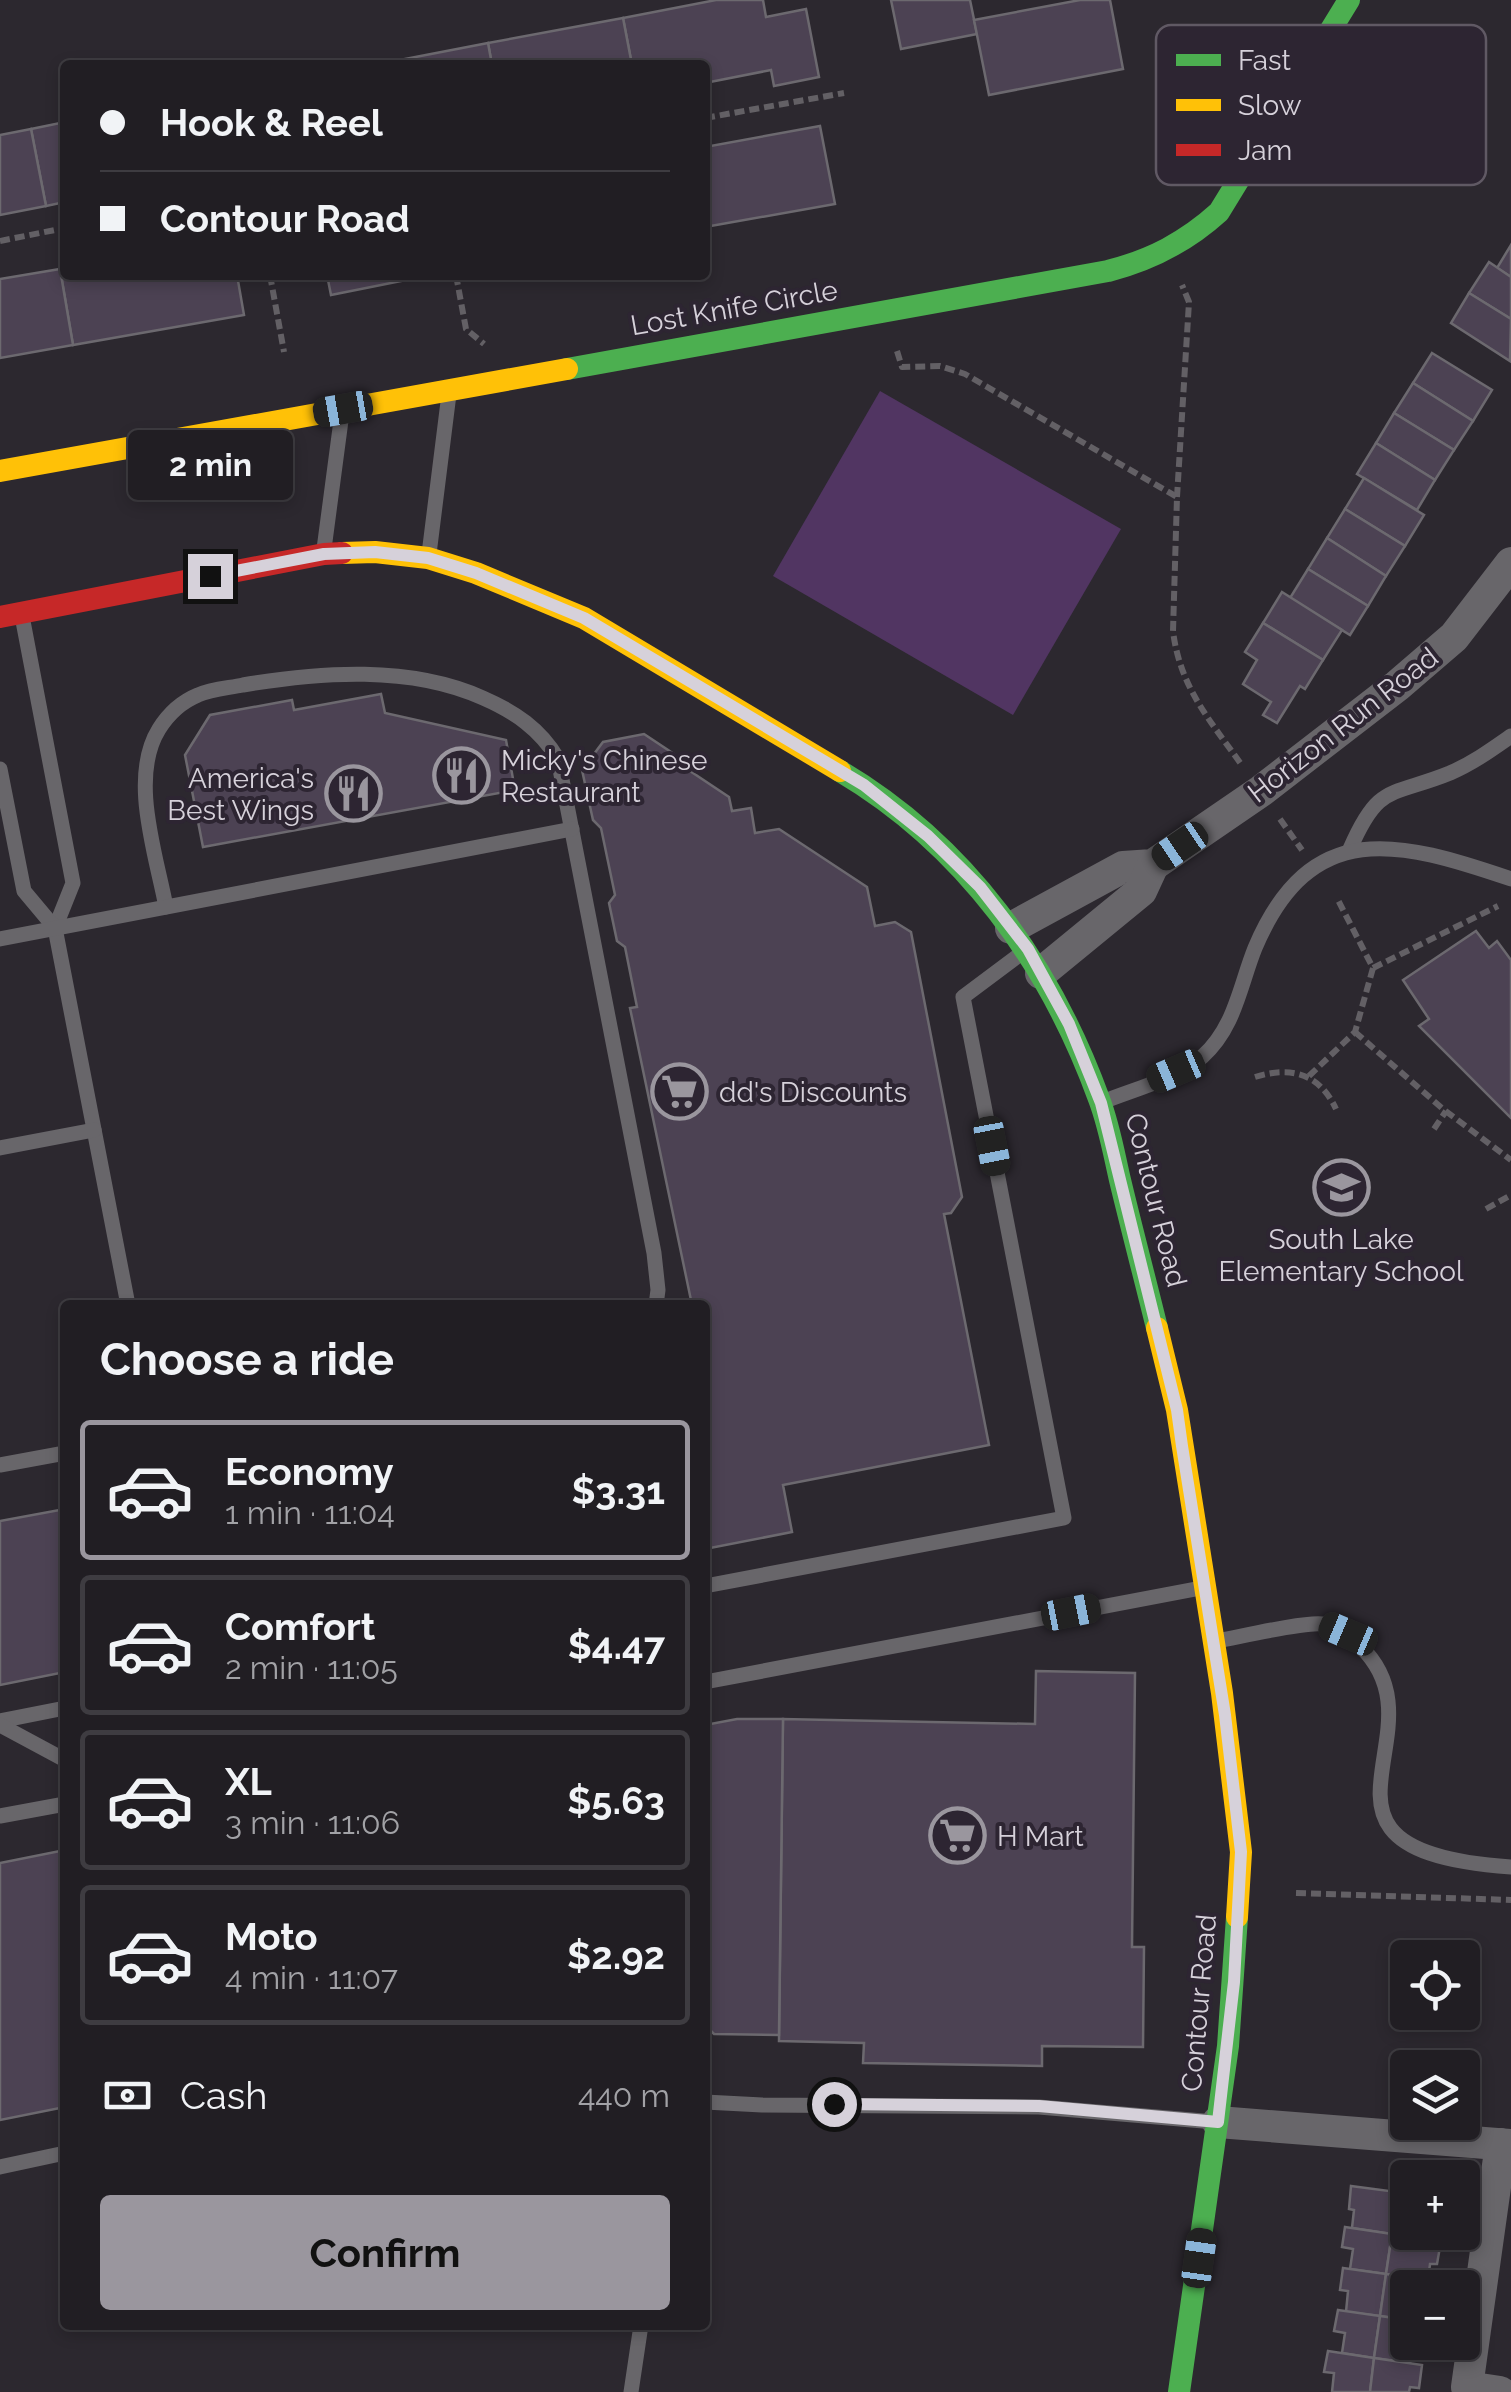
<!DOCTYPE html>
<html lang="en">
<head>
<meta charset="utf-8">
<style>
  :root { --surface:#211e23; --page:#2d2b30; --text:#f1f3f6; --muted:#a2a2a6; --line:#3e3c41; --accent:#9a969e }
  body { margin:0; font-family:Raleway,sans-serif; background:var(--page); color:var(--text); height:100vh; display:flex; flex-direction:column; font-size:38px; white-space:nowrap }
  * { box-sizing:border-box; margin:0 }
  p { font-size:32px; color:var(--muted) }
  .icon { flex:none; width:55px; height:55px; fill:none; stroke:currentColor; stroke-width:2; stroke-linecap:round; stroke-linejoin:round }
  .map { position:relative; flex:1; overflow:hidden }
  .sheet { position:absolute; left:60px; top:1300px; width:650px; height:1030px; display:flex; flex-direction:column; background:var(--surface); border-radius:10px; box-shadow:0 5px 15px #0003,0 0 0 2px var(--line) }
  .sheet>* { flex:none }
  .guide { position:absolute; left:60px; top:60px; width:650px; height:220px; border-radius:10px; box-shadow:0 5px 15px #0003,0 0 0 2px var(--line); display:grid; align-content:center; height:220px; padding:0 40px; background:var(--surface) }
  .fabs { position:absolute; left:1390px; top:1940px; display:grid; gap:20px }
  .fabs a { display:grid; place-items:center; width:90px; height:90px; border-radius:10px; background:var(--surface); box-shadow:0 5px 15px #0003,0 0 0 2px var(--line); font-size:50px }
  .end { position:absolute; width:45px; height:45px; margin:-22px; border:12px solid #d6d1da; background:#111; box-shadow:0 0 0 5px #111 }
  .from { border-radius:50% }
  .bubble { position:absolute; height:70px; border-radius:10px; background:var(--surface); box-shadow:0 5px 15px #0003,0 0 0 2px var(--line); font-size:32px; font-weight:700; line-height:70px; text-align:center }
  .car { position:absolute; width:30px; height:60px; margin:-30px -15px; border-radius:12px; box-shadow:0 0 8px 2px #0007; background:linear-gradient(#222 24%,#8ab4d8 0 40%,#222 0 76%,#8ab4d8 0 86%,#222 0) }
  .guide b { display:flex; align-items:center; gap:35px; height:95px; font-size:38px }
  .guide b+b { border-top:2px solid var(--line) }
  .guide i { width:25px; height:25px; background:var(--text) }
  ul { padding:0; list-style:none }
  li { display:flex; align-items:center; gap:30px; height:140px; margin:0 20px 15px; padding:0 20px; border:5px solid var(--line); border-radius:10px }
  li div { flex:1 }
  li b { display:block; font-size:38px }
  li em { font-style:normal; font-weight:700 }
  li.current { border-color:var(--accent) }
  li>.icon { width:90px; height:90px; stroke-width:1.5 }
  h2 { padding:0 40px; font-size:45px; line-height:120px }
  .pay { display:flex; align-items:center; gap:25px; height:110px; padding:0 40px; font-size:38px }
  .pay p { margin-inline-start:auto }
  .primary-button { display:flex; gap:20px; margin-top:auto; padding:20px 40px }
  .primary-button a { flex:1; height:115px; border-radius:10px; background:var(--accent); color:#111; font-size:40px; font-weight:700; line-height:115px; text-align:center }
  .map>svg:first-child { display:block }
</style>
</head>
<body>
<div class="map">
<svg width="1511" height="2392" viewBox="0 0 1511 2392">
  <rect width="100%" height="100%" fill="#2c282f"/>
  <polygon fill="#513562" points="880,391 1121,529 1013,715 773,576"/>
  <g fill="#4c4253" stroke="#6c696f" stroke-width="2.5">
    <polygon points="716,0 763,0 766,17 806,9 819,77 774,86 771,70 705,83 705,65 632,65 623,18"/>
    <polygon points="891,0 970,0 977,34 901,49"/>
    <polygon points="1080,0 1110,0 1123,69 989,95 974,20"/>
    <polygon points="623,18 632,65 492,65 488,43"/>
    <polygon points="488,43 492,65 374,65"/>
    <polygon points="65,122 65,202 46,206 31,129"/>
    <polygon points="820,126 835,204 705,227 705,147"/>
    <polygon points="31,129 46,206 0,215 0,135"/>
    <polygon points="1511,245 1511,277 1497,268"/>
    <polygon points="1489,262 1511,277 1511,319 1469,293"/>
    <polygon points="65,268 65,275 237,275 244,315 73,345 60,269"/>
    <polygon points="60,269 73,345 0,358 0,279"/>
    <polygon points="327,275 405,275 406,280 331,295"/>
    <polygon points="1469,293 1511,319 1510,361 1451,323"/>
    <polygon points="1432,353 1492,390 1473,421 1413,383"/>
    <polygon points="1413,383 1473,421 1454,450 1394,413"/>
    <polygon points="1394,413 1454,450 1435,480 1376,443"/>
    <polygon points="1376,443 1435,480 1417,510 1357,474"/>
    <polygon points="1364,478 1424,515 1405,546 1345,509"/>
    <polygon points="1345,509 1405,546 1386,576 1327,538"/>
    <polygon points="1327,538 1386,576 1368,606 1308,569"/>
    <polygon points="1308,569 1368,606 1350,635 1290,598"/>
    <polygon points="1282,592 1342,630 1323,660 1263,623"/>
    <polygon points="1263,623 1323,660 1305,689 1300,686 1277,723 1263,715 1271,702 1243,684 1257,660 1245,652"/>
    <polygon points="381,694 385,713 506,740 515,790 203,847 185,755 210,715 292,700 294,710"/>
    <polygon points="644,734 674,754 669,757 729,797 732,811 751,808 755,833 779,829 867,887 875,926 895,922 911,932 962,1197 951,1213 944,1214 989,1445 783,1485 792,1532 705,1549 705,1305 692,1305 630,1008 637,1007 625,947 617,941 609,903 615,895 601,828 593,820 582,770 603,742"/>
    <polygon points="1476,931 1489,948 1497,941 1511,960 1511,1118 1419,1026 1429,1019 1403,980"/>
    <polygon points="65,1509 65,1672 0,1685 0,1521"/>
    <polygon points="1036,1671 1135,1673 1132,1947 1144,1947 1143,2047 1042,2046 1042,2066 863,2063 864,2043 779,2041 783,1719 1035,1724"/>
    <polygon points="737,1719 783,1719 779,2035 714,2034 705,2025 705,1725"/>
    <polygon points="65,1850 65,2107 0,2120 0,1863"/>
    <polygon points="1351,2186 1397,2192 1392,2234 1352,2228 1354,2210 1349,2209"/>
    <polygon points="1397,2192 1408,2194 1408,2232 1432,2232 1431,2239 1392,2234"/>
    <polygon points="1345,2227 1392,2234 1386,2274 1350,2269 1353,2249 1342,2247"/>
    <polygon points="1392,2234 1441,2241 1437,2264 1430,2264 1428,2280 1386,2274"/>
    <polygon points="1343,2268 1386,2274 1380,2316 1346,2312 1348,2291 1340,2290"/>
    <polygon points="1386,2274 1428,2280 1427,2288 1408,2288 1408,2320 1380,2316"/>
    <polygon points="1338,2310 1380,2316 1374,2358 1342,2353 1345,2333 1334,2331"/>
    <polygon points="1380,2316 1408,2320 1408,2342 1419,2342 1418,2347 1412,2347 1410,2363 1374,2358"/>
    <polygon points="1328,2351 1374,2358 1370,2392 1332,2392 1334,2373 1324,2372"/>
    <polygon points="1374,2358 1422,2365 1419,2388 1410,2387 1409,2392 1370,2392"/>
  </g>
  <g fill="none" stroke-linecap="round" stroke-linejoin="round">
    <g stroke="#636065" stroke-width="6" stroke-dasharray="10 5" stroke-linecap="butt">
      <polyline points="705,118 844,93"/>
      <polyline points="0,241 65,228"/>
      <polyline points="270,275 284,352"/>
      <polyline points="456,275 466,329 484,344"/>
      <path d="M897,351L902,367L940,366L965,374L1177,497L1173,631C1180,687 1209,719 1241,764"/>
      <polyline points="1177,497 1189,302 1182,285"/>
      <polyline points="1280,819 1302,850"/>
      <polyline points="1373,968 1498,906"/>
      <polyline points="1355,1032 1443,1109 1511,1160"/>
      <polyline points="1309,1076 1355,1032 1373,968 1338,900"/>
      <path d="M1255,1077C1291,1066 1319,1073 1336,1109"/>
      <polyline points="1434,1129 1446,1111"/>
      <polyline points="1486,1209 1511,1195"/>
      <polyline points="1296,1893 1511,1900"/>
    </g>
    <g stroke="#68666a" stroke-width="15">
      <polyline points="324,549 342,413"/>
      <polyline points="429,554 449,394"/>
      <polyline points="22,616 73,883 55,928"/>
      <polyline points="0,769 24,891 55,928 128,1305"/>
      <path d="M1350,849C1379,782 1391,797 1450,773C1473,763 1491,750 1511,736"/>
      <path d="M166,907C156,854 129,777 159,729C169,713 181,702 198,695C211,689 229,688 243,685C320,672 410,665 483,698C515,712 540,729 558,759L654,1253L658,1290L656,1305"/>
      <polyline points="0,939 572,829"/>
      <path d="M1105,1101C1135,1089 1177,1078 1202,1057C1235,1028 1240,985 1255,948C1311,816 1399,841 1511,879"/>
      <polyline points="0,1148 94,1130"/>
      <polyline points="0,1465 65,1453"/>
      <polyline points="705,1586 1064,1518 963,997 1023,952"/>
      <path d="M1216,1641C1239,1637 1303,1622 1322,1624C1337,1626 1351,1638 1361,1647C1450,1733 1274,1851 1511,1867"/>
      <polyline points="705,1682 1201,1588"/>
      <polyline points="0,1721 65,1708"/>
      <polyline points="0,1725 65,1760"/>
      <polyline points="0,1816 65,1804"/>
      <polyline points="705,2102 762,2105 1039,2107 1215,2122"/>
      <polyline points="0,2167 65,2153"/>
      <polyline points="631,2392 641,2325"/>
    </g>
    <g stroke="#68666a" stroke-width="32">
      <polyline points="1011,928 1123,867 1153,865 1261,791 1397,686 1454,637 1511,563"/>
      <polyline points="1041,973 1141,891 1153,865"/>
      <polyline points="1218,2122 1511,2145"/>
      <polyline points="1500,2392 1467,2387 1501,2144"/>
    </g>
    <g stroke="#4caf50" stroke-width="22">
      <path d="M567,369L1108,271C1151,260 1186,242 1219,212L1349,0"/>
      <path d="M840,771C965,845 1050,964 1099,1099C1109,1125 1114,1154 1120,1180C1132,1230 1145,1279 1157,1328"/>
      <polyline points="1179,2392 1228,2046 1237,1917"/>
    </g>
    <g stroke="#ffc107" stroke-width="22">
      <polyline points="0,471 567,369"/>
      <polyline points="342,553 375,552 428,558 476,573 584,618 840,771"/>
      <polyline points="1157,1328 1177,1410 1222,1693 1241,1852 1237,1917"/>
    </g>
    <polyline stroke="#c62828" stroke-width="22" points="0,617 324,554 342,553"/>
  </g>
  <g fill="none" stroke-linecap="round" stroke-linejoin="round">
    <polyline stroke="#d6d1da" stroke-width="12" points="210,576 324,554 375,552 428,558 476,573 584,618 864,785 928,836 980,887 1028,949 1069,1024 1101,1103 1177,1410 1182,1446 1225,1715 1241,1852 1234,1982 1218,2122 1039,2106 834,2104"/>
  </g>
  <defs>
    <symbol id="restaurant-ring" viewBox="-11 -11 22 22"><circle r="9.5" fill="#2d2532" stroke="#9a969e" stroke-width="1.5"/><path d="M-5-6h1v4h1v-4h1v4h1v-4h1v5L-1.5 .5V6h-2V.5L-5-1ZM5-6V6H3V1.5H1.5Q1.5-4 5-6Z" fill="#9a969e"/></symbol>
    <symbol id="supermarket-ring" viewBox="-11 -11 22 22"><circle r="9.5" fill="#2d2532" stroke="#9a969e" stroke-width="1.5"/><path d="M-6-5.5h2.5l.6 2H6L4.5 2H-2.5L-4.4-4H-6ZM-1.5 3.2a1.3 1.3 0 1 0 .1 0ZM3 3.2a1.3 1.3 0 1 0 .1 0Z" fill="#9a969e"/></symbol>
    <symbol id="school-ring" viewBox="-11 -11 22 22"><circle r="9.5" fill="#2d2532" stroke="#9a969e" stroke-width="1.5"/><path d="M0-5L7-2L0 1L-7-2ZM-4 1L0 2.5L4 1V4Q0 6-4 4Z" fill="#9a969e"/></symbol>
  </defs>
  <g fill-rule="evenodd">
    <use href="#restaurant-ring" x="430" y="744" width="63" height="63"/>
    <use href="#restaurant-ring" x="322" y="762" width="63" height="63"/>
    <use href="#supermarket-ring" x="648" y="1060" width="63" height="63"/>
    <use href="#school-ring" x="1310" y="1156" width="63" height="63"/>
    <use href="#supermarket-ring" x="926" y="1804" width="63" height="63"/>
  </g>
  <g text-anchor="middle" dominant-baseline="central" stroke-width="8" stroke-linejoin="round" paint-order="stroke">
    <g font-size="28" fill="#d6d1da" stroke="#2d2532">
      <text transform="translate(734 308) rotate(-10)">Lost Knife Circle</text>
      <text transform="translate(1343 725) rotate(-38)">Horizon Run Road</text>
      <text transform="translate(1156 1200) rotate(76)">Contour Road</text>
      <text transform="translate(1199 2003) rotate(-85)">Contour Road</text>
    </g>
    <g font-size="28" fill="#d6d1da" stroke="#2d2532" text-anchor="start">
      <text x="501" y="760">Micky's Chinese<tspan x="501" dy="32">Restaurant</tspan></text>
      <text x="314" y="778" text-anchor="end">America's<tspan x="314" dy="32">Best Wings</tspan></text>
      <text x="719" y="1092">dd's Discounts</text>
      <text x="1341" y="1239" text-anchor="middle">South Lake<tspan x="1341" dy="32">Elementary School</tspan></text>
      <text x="997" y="1836">H Mart</text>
    </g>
  </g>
  <rect x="1156" y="25" width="330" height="160" rx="15" fill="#2d2532" stroke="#605964" stroke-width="2.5"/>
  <rect x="1176" y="54" width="45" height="12" fill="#4caf50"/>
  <rect x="1176" y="99" width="45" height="12" fill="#ffc107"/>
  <rect x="1176" y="144" width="45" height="12" fill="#c62828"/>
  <g font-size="28" fill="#d6d1da">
    <text x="1238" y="70">Fast</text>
    <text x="1238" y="115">Slow</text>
    <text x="1238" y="160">Jam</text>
  </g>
</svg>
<div class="fabs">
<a><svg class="icon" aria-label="locate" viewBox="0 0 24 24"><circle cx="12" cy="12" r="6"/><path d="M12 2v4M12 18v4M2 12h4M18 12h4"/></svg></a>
<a><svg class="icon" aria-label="layers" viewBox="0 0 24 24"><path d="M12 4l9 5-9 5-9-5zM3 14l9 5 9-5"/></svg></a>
<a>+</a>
<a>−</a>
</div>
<i class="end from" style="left:834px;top:2104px"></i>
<i class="end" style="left:210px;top:576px"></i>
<div class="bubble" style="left:128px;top:430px;width:165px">2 min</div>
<i class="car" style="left:343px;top:409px;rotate:260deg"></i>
<i class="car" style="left:1180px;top:846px;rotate:236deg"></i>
<i class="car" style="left:1176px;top:1071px;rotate:247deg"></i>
<i class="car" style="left:992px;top:1146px;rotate:169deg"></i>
<i class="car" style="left:1071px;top:1612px;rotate:79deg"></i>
<i class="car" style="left:1348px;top:1634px;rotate:293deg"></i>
<i class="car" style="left:1199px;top:2258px;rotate:8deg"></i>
<div class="guide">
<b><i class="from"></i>Hook &amp; Reel</b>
<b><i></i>Contour Road</b>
</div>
<section class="sheet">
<h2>Choose a ride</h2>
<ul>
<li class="current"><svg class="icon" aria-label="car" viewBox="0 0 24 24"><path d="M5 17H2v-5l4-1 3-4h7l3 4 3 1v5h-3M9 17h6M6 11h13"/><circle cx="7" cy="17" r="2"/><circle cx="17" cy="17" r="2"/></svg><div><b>Economy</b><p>1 min · 11:04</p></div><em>$3.31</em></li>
<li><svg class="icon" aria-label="car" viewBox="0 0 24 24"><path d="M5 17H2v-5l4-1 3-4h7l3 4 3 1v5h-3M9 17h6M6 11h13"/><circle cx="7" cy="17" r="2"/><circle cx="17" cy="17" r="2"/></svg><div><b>Comfort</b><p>2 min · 11:05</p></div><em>$4.47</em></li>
<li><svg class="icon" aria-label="car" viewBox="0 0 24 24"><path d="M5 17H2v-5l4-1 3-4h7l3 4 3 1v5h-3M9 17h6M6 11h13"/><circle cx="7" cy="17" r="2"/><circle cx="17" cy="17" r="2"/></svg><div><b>XL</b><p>3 min · 11:06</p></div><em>$5.63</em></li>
<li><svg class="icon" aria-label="car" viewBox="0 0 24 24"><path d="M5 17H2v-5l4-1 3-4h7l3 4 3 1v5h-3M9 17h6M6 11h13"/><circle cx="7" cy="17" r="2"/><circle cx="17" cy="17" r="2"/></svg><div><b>Moto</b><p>4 min · 11:07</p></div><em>$2.92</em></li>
</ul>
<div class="pay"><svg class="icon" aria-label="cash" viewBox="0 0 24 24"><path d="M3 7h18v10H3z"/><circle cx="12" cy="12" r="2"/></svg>Cash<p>440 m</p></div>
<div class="primary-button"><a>Confirm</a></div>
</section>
</div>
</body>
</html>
